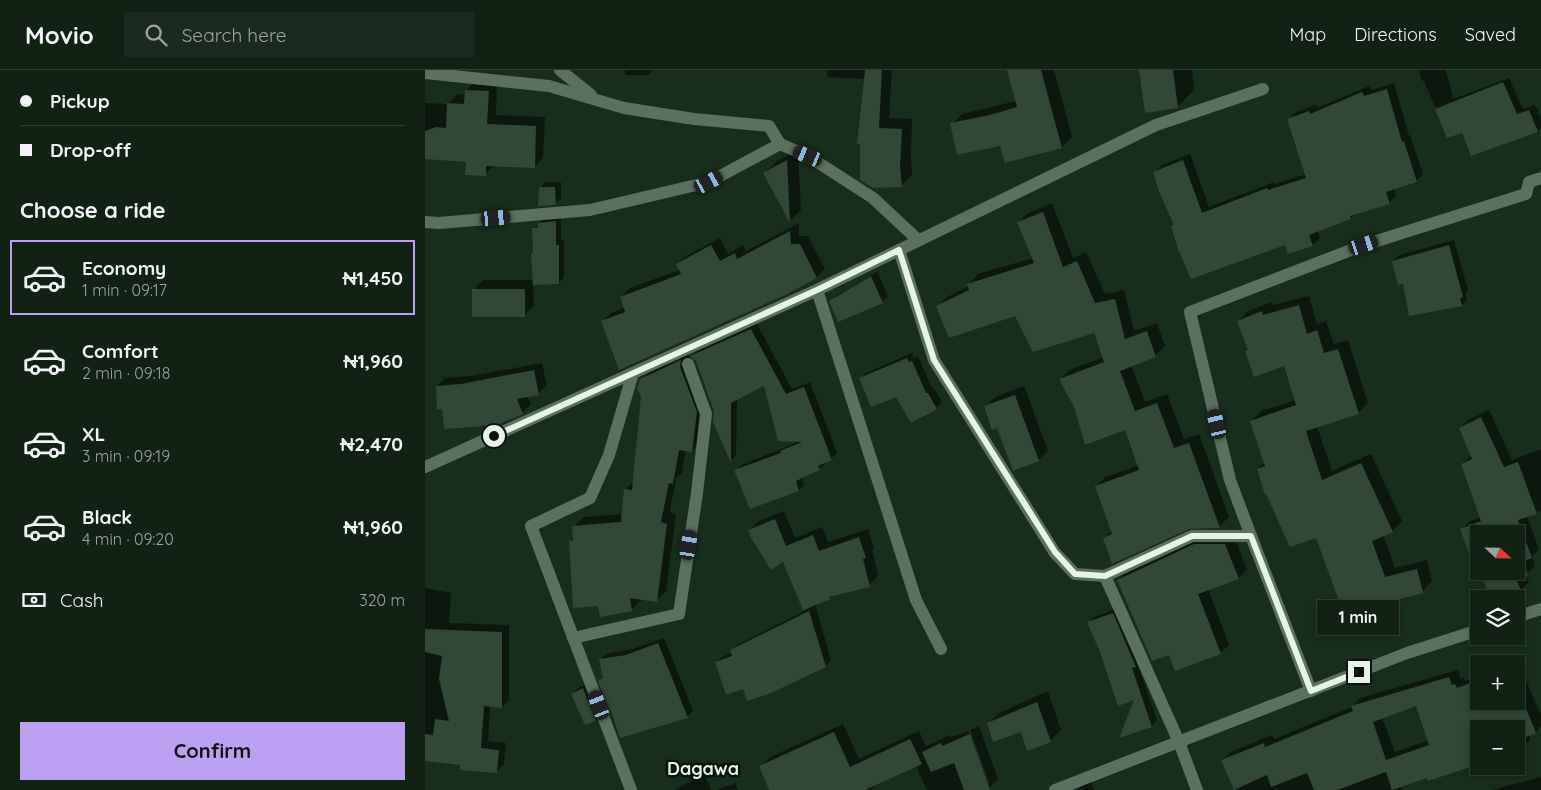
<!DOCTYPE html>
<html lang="en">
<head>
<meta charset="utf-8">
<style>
  :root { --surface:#112215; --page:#1a2a1e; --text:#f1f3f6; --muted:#9ca4a0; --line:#303f34; --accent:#bca0f2 }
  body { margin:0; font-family:Quicksand,sans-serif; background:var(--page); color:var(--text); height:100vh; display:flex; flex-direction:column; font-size:19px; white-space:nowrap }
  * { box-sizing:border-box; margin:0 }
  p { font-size:16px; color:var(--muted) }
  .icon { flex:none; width:28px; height:28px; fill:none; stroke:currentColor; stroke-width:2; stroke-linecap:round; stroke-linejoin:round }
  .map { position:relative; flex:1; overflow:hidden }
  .sheet { display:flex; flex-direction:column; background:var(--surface); width:425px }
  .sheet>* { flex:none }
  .guide { display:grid; align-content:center; height:110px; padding:0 20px; background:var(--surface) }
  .needle { width:32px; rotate:112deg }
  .controls { position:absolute; left:1045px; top:455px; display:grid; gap:10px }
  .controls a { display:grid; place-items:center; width:55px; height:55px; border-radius:0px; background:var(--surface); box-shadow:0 2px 8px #0003,0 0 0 1px var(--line); font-size:25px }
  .end { position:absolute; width:22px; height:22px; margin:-11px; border:6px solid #e5f3e8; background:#111; box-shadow:0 0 0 2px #111 }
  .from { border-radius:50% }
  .bubble { position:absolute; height:35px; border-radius:0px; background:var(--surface); box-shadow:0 2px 8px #0003,0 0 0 1px var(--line); font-size:16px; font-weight:700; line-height:35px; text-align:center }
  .car { position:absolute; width:15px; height:30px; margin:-15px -8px; border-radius:6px; box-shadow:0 0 4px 1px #0007; background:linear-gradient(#222 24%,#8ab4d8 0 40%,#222 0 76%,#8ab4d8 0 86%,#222 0) }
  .guide b { display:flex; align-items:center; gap:18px; height:48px; font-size:19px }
  .guide b+b { border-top:1px solid var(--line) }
  .guide i { width:12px; height:12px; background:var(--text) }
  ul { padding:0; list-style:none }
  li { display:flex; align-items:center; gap:15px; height:75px; margin:0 10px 8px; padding:0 10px; border:2px solid transparent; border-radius:0px }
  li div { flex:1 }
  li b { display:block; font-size:19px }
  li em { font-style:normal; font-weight:700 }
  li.on { border-color:var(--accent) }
  li>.icon { width:45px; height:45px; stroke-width:1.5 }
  h2 { padding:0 20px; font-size:22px; line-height:60px }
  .pay { display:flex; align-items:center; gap:12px; height:55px; padding:0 20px; font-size:19px }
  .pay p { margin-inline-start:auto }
  .primary-button { display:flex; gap:10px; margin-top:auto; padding:10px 20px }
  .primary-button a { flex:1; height:58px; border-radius:0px; background:var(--accent); color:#111; font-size:20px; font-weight:700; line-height:58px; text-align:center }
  header { display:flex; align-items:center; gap:30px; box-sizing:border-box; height:70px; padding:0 25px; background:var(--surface); border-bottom:1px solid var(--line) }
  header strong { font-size:24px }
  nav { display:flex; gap:28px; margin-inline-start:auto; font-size:18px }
  .search { width:350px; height:45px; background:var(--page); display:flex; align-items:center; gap:12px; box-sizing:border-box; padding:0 18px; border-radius:0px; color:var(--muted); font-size:19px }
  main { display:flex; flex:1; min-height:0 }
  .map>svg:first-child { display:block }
</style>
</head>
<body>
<header>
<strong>Movio</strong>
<div class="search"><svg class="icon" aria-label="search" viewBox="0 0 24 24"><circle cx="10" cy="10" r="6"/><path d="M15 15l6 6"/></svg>Search here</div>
<nav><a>Map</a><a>Directions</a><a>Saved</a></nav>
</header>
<main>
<section class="sheet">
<div class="guide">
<b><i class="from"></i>Pickup</b>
<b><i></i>Drop-off</b>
</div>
<h2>Choose a ride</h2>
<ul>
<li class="on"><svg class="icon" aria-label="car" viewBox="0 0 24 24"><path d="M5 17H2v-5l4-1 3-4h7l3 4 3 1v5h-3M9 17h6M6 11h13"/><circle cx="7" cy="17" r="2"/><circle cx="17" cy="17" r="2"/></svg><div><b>Economy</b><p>1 min · 09:17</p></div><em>₦1,450</em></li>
<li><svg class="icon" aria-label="car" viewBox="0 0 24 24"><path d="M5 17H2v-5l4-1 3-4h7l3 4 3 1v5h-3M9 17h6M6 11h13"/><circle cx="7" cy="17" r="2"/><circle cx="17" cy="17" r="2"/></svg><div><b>Comfort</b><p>2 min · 09:18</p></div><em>₦1,960</em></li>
<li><svg class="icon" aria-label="car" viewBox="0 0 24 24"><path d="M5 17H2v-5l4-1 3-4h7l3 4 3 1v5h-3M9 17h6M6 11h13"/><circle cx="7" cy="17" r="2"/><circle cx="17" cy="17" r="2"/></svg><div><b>XL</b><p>3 min · 09:19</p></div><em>₦2,470</em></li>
<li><svg class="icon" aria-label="car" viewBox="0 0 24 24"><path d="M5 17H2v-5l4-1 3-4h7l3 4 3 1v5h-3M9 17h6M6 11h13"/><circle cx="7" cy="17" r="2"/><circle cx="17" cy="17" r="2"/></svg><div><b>Black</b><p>4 min · 09:20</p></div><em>₦1,960</em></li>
</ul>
<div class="pay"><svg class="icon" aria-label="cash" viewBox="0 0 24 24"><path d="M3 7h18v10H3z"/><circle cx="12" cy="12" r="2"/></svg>Cash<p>320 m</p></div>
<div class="primary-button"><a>Confirm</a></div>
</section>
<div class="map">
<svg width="1116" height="720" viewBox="0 0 1116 720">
  <rect width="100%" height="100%" fill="#172e1c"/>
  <g fill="#0007" fill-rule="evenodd">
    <polygon points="200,0 228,0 224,5 200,5"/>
    <polygon points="402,0 467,0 464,48 487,49 486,85 487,105 476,116 448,117 440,9 402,7"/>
    <polygon points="583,0 629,0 647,67 637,77 576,74 527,54 537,44 591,31"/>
    <polygon points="715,0 767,0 769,20 752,37"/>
    <polygon points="994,0 1021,0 1028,29 1084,8 1098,39 1110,35 1116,50 1116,58 1112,61 1038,62 1023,67 999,11 997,11"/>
    <polygon points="51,11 72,12 71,45 120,47 118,88 109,97 70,95 60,104 42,91 0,88 0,33 23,34 33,24 41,25 41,20"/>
    <polygon points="969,13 984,66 985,65 998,104 991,111 969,118 971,126 964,133 932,142 926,148 892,161 895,168 888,175 861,174 747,156 750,154 730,102 737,95 765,84 784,137 849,112 850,114 881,104 864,49 871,42 891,35 892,38 944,16 946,20"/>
    <polygon points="373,80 376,140 365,151 340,103 352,91"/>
    <polygon points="121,112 136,112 136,128 130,134 116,117"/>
    <polygon points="627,133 648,188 661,182 680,224 699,220 709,261 732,253 740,276 730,286 706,295 720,332 742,324 759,369 774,364 804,447 794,457 763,457 679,468 687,460 671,416 681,407 714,395 701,358 650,337 635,309 645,300 678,287 670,262 590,245 512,237 522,227 544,216 544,214 553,204 608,188 593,152 603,143"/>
    <polygon points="136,146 136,170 139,170 139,207 134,213 108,214 109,236 99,245 49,220 58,210 109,210 108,159 120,147"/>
    <polygon points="374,153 374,166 383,166 400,199 392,207 177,252 186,243 200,238 196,227 205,218 255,200 252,194 261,186 295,168 303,184 318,175 321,181"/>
    <polygon points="1029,170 1043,220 1040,223 1042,229 1037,235 979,213 968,191 974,185"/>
    <polygon points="452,202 463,226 457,232 406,231 411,226"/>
    <polygon points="884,226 892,254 901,251 909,274 923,270 943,333 933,343 892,356 907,401 946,384 977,451 967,461 958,465 970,498 1002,490 1007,511 997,521 970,529 960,539 910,533 915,528 892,466 833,399 840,392 826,351 836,341 871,330 860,294 824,279 813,251 823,241 847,232 848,235"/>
    <polygon points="332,254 367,319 385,312 412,383 406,389 399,392 400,394 394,399 377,407 379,415 374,420 310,401 316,395 359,378 374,371 340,314 312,329 311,386 306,390 290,351 290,341 272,291 267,286 272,281"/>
    <polygon points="263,283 281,332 276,371 266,381 261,380 257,403 251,408 245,442 251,445 241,521 232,530 216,528 216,530 207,540 174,535 145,471 149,467 149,457 158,447 198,444 201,419 209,411 217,326 216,310 226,300"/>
    <polygon points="487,283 489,288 493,286 507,318 509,318 517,332 511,338 471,325 435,308 441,303"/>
    <polygon points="117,293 122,315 113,324 102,326 106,334 97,343 19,338 12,316 20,308 46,306"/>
    <polygon points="599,316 623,381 613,390 572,356 560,337 570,327"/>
    <polygon points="1064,340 1087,390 1116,379 1116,441 1102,446 1114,479 1107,487 1110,496 1100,505 1104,512 1096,520 1076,529 1091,501 1091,464 1037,459 1045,451 1056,447 1037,394 1047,385 1035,358 1043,350"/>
    <polygon points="359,441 370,468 397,457 403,472 443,459 449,478 447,480 453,506 444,515 408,525 405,528 390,534 406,590 401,596 291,592 297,587 307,583 307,581 312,575 387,537 358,490 324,460 334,451"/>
    <polygon points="779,466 809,466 822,500 813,508 783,519 804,575 795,583 745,584 693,510 702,501"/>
    <polygon points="0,518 26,523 24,553 84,555 84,630 77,637 65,636 63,671 81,673 79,694 72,702 37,694 0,670"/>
    <polygon points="693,538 732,650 726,656 711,628 676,581 664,552 669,547"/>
    <polygon points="239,568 268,641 262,647 188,642 175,611 179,607 175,590 181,584 208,579"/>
    <path d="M1096,598L1116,646V656L1111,662L1104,664L1105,670L1097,678L1091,680V659H1054L1002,706L975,716L977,720H811L797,690L806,682L847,665L849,669L927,637L935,628L1033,600L1035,608L1039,607L1040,611L1054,606V631H1091V600ZM992,635L1004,670L970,682L957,647Z"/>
    <polygon points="164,613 176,644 170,650 147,624 153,618"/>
    <polygon points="623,621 636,660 625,671 597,661 563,654 574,643"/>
    <polygon points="418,654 434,689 494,661 501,676 525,665 526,667 543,661 562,715 565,715 545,660 554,656 573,709 564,718 560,720 502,720 491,696 455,712 446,720 346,720 336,697 345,687"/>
    <polygon points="280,705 286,720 250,720 260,714"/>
    <polygon points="1116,707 1116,720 1066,720"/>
    <polygon points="666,712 669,720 652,720 656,716"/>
    <polygon points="310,713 313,720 292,720"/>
  </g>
  <g fill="#314836" fill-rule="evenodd">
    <polygon points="440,0 457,0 454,58 477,59 475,96 477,117 448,118 435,110 435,74 432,74"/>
    <polygon points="582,0 616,0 637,78 580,93 575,76 532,85 525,53 565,45 592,37"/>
    <polygon points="714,0 748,0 753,38 720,43"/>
    <polygon points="1078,12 1092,44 1104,40 1113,62 1046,86 1037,63 1022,68 1010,39"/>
    <polygon points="962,19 977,72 979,71 992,112 961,122 965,134 925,146 926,149 884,165 888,176 863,184 860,175 766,209 753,179 746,156 749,155 734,122 728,102 758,90 777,143 842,118 843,120 881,108 862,49 884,41 885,44 937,22 939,26"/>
    <polygon points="40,20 64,21 62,54 111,56 110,98 61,96 61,106 40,105 41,92 0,89 0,61 11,57 21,58 22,33 39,34"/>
    <polygon points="362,90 365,153 338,103"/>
    <polygon points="114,117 130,117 131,135 113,136"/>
    <polygon points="618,142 638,197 652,191 670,233 690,229 700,269 722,261 731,287 695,301 710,341 732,333 749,378 764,373 795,458 764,459 687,494 678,468 687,464 670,416 714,400 700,360 660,375 649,337 634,309 679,292 669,263 608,282 590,246 524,268 511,236 544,220 542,214 609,193 592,152"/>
    <polygon points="131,151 131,175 134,175 134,214 108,215 106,183 108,183 107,158 112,158 113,153"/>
    <polygon points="365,161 366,174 375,174 392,208 362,224 194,300 176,251 200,242 195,227 256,204 251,194 286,175 295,191 310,183 312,189"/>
    <polygon points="1024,175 1038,227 1035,228 1037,236 984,246 978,214 973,215 967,191"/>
    <polygon points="446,206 458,233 413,252 404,231"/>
    <rect x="47" y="219" width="53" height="28"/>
    <polygon points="874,235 882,264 892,260 899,283 913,279 934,344 881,361 897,410 936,393 968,462 947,471 960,507 992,499 998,523 959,533 961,540 917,557 909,532 914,531 891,468 865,477 841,424 840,425 832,399 840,396 825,351 871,335 859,296 829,307 820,281 823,280 812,251 837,241 838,245"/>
    <polygon points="326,259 361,324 379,317 407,390 393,396 395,400 371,411 374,421 325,439 309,400 356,383 355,381 377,372 353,371 339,316 306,333 306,393 288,352 289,341 271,291 265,286"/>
    <polygon points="482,288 484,292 487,291 501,323 503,323 512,339 486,353 471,327 446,337 434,308"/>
    <polygon points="256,290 255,297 272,342 267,382 254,380 248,414 244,413 236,452 242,454 232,532 205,528 207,541 175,547 173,536 148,538 144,471 148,470 147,456 196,452 199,419 207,420 216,326 212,319 215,309"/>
    <polygon points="109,300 114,325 92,329 98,344 72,355 19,359 17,339 12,340 11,316 36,314"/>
    <polygon points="590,325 614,391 588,401 572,358 567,360 559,336"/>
    <polygon points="1056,347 1079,397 1093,392 1112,444 1093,450 1107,488 1098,491 1103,505 1091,509 1098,524 1088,529 1070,529 1066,519 1062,520 1055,501 1091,501 1091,464 1054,464 1054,498 1051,491 1047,492 1035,459 1056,451 1036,394 1047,389 1034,358"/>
    <polygon points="350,449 361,476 388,465 394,481 434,467 441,488 438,489 445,517 404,527 406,529 378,540 358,492 346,500 326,468 323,460"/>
    <polygon points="769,474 800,474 814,509 773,524 796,584 750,601 744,585 727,591 692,510"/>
    <polygon points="384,541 401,597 346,623 322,631 318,619 301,625 290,592 307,586 305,580"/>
    <polygon points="688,543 711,597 707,598 727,657 694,668 709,630 693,636 675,582 662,552"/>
    <polygon points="0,559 77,562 77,638 59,636 56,678 74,680 72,703 35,700 35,695 0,691 0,664 8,665 10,649 24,651 14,609 17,586 0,582"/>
    <polygon points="233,573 263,648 195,668 187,643 186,644 173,611 178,608 174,589 201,585"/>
    <path d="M1024,607L1027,615L1030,614L1032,618L1048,612L1054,631H1098L1111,663L1094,670L1098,680L1091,682V659H1054V694L1003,711L1002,708L967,720L961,702L912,720H889L882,703L846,717L842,705L809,720L796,690L839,673L840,677L928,641L926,636ZM991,636L1004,675L961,690L948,652Z"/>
    <polygon points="158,618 171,651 160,655 146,624"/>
    <polygon points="612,632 626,672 602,681 596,662 568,672 562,653"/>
    <polygon points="409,662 425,697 485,669 497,694 440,720 344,720 334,696"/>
    <polygon points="545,664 565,720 539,720 529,693 506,702 497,682 516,673 517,676"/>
  </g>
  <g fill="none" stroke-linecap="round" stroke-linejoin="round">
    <g stroke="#5b715f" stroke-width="12">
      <polyline points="135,0 166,25"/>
      <polyline points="0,3 124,16 199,38 269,49 344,56 355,74 284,112 165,140 14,153 0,152"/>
      <polyline points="355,74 383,86 448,128 493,170"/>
      <polyline points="474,180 509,290 630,483 650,504 680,506"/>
      <polyline points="392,220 491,530 516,579"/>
      <polyline points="0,397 208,303"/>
      <polyline points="826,466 886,621"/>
      <polyline points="1091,547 1116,539"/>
      <polyline points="148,568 254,544 272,423 281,344 263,294"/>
      <polyline points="206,720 106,456 165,428 184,385 208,303 392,220 731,55 838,19"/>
      <polyline points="630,720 982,583 1054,560"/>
      <polyline points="772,720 754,672 680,506 767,466 826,466 805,410 765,242 939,175 1101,124 1104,112 1116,108"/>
    </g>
  </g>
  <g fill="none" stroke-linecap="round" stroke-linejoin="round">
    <polyline stroke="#e5f3e8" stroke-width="6" points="69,366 392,220 474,180 509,290 630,482 650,504 680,506 767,466 826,466 886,621 934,602"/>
  </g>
  <g text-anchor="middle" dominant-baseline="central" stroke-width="5" stroke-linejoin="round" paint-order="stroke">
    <g font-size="18" font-weight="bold" fill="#e5f3e8" stroke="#09130c">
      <text x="278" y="698">Dagawa</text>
    </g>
  </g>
</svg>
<div class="controls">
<a><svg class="needle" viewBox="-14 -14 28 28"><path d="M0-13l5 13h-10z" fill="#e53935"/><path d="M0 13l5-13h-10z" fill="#9ca4a0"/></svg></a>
<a><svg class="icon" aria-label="layers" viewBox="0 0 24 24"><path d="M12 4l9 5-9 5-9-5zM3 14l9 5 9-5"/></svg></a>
<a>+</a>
<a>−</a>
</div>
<i class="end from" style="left:69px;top:366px"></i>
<i class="end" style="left:934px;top:602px"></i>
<div class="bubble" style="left:892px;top:530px;width:82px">1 min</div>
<i class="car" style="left:383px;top:86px;rotate:292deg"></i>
<i class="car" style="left:284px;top:112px;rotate:62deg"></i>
<i class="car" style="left:71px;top:148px;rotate:85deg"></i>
<i class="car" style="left:939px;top:175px;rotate:72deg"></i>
<i class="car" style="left:792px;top:354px;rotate:347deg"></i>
<i class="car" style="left:264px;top:475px;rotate:9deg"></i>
<i class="car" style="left:174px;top:635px;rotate:339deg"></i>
</div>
</main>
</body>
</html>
